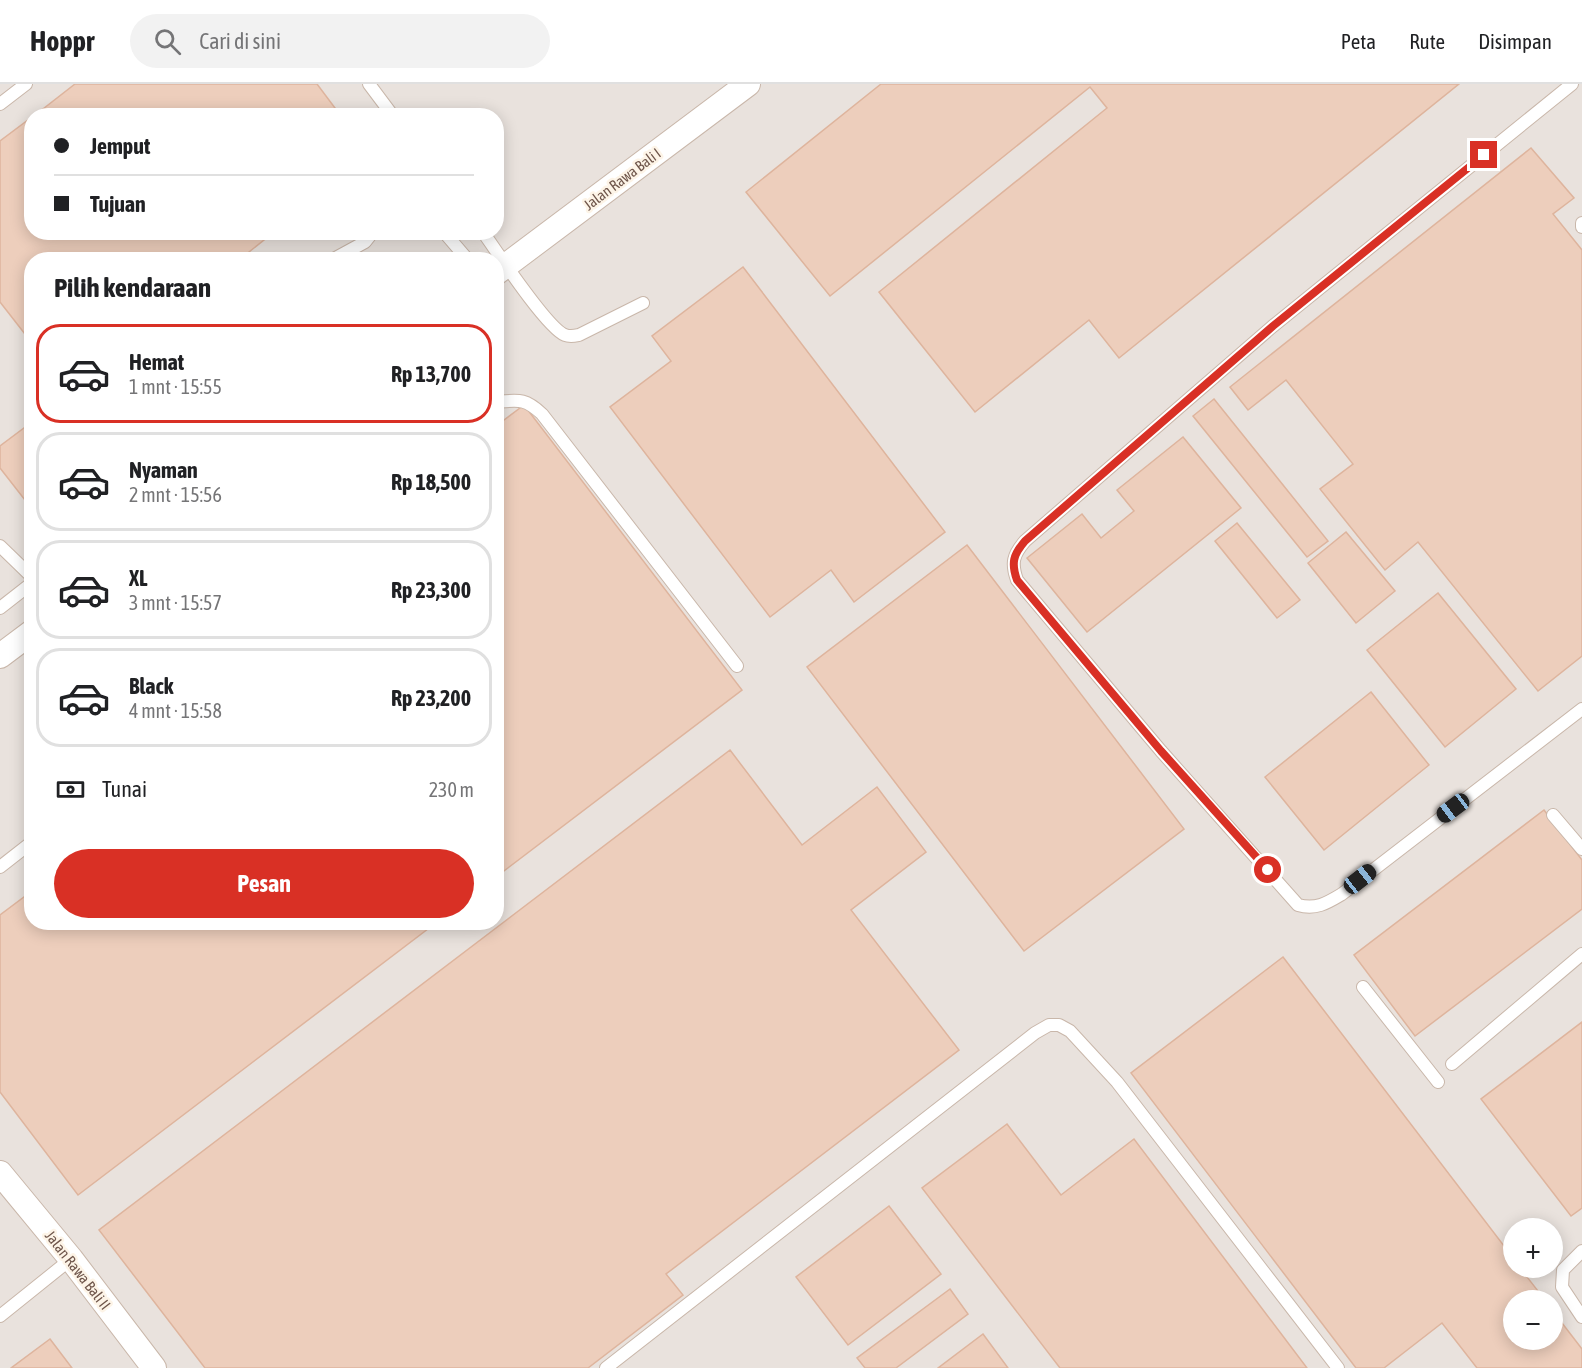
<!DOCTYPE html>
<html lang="id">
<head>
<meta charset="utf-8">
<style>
  :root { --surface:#fff; --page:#f2f2f2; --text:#202124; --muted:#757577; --line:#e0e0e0; --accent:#d93025 }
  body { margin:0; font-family:"Asap Condensed",sans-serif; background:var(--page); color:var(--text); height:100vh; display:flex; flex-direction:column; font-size:22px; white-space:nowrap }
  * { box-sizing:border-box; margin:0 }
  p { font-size:20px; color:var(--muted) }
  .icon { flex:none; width:33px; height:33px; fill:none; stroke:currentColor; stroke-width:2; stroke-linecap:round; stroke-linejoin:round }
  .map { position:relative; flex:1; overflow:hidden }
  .details { position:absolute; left:24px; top:168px; width:480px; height:678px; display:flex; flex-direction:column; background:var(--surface); border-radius:24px; box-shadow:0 3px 15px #0003 }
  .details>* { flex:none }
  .guide { position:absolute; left:24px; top:24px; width:480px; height:132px; border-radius:24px; box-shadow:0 3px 15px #0003; display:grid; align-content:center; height:132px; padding:0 30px; background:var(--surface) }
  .buttons { position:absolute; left:1503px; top:1134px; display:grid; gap:12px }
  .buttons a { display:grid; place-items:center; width:60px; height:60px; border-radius:50%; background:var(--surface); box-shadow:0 3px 15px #0003; font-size:30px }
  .end { position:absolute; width:27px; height:27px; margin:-14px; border:8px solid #d93025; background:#fff; box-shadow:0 0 0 3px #fff }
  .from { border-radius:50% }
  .car { position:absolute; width:18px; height:36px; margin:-18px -9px; border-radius:8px; box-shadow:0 0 4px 2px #0007; background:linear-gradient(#222 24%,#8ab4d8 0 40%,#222 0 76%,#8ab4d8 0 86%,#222 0) }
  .guide b { display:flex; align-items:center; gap:21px; height:57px; font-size:22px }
  .guide b+b { border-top:2px solid var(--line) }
  .guide i { width:15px; height:15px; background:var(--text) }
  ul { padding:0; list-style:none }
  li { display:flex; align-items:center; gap:18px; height:99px; margin:0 12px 9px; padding:0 18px; border:3px solid var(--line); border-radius:24px }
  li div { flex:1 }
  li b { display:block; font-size:22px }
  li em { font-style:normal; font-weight:700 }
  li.current { border-color:var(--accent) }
  li>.icon { width:54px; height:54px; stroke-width:1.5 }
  h2 { padding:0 30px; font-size:27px; line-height:72px }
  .pay { display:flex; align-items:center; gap:15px; height:66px; padding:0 30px; font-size:22px }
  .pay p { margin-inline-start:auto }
  .button { display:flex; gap:12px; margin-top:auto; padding:12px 30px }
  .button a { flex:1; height:69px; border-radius:36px; background:var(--accent); color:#fff; font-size:24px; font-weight:700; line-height:69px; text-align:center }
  header { display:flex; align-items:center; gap:36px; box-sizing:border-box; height:84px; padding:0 30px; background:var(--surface); border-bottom:2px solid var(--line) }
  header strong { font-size:28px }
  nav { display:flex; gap:33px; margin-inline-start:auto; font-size:21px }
  .search { width:420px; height:54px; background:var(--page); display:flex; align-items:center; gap:15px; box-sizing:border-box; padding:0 21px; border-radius:33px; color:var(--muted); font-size:22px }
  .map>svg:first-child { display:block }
</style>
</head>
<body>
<header>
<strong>Hoppr</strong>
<div class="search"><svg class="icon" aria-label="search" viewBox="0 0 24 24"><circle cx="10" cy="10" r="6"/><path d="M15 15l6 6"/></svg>Cari di sini</div>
<nav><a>Peta</a><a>Rute</a><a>Disimpan</a></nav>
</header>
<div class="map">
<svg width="1582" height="1284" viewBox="0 0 1582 1284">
  <rect width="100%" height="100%" fill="#faf0e2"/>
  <path fill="#e9e2dd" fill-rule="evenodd" d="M0,0H1582V1284H0ZM32,32H496V148H32ZM32,176H496V838H32ZM1514,1144H1552V1184H1514ZM1514,1216H1552V1256H1514Z"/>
  <g fill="#edcebc" stroke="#deb49d" stroke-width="1.5">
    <polygon points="75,0 317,0 341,32 34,32"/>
    <polygon points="881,0 1459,0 1119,274 1089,236 975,328 879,208 1107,24 1090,3 830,212 746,108"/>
    <polygon points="32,33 32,148 274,148 239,176 32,176 32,259 0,218 0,57"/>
    <polygon points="1531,64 1574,114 1553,130 1582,166 1582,572 1538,607 1418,458 1385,486 1320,405 1353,380 1286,296 1248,326 1230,303"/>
    <polygon points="743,183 945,448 854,518 831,486 770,533 610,323 671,277 652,252"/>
    <polygon points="1214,315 1328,457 1307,473 1193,332"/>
    <polygon points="524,321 742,606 496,793 496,342"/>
    <polygon points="32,338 32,425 0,384 0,362"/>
    <polygon points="1183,353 1241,424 1087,548 1027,474 1082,430 1101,454 1134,427 1117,406"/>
    <polygon points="1237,439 1300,516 1277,534 1215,457"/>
    <polygon points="1346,448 1395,507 1356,539 1308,479"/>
    <polygon points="967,461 1184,745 1024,867 807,583"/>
    <polygon points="1438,509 1516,605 1445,663 1367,566"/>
    <polygon points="1371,608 1429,681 1324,766 1265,693"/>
    <polygon points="730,666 802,761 877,703 926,768 851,826 959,966 666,1190 683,1211 588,1284 205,1284 99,1146"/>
    <polygon points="1544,726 1582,776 1582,825 1415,952 1354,871"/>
    <polygon points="32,807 32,838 437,838 78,1111 0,1008 0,831"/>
    <polygon points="1283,873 1514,1175 1514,1184 1520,1184 1545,1216 1514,1216 1514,1256 1552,1256 1552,1226 1582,1265 1582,1284 1477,1284 1442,1239 1384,1284 1356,1284 1131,989"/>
    <polygon points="1582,938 1582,1124 1571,1132 1481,1015"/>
    <polygon points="1007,1040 1061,1111 1134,1055 1307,1284 1060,1284 922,1104"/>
    <polygon points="889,1122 941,1190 848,1261 796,1193"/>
    <polygon points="950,1205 968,1230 896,1284 865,1284 857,1274"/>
    <polygon points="983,1250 1008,1284 938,1284"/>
    <polygon points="50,1255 72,1284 11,1284"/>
  </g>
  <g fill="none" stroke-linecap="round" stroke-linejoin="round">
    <defs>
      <g id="service">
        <polyline points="369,0 393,32"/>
        <path d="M1572,0L1273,242L1025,457C1013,471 1011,479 1017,496L1161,667L1298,821C1316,826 1327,819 1342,810L1582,625"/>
        <polyline points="0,20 26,0"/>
        <polyline points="1582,139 1582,143"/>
        <polyline points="444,148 468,176"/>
        <path d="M483,148C497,168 547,244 565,251C570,253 574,252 579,251L643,219"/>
        <polyline points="332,176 365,158 373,148"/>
        <path d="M496,318C519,316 525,314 542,330L737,582"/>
        <polyline points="0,462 32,493"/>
        <polyline points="0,524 32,499"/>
        <polyline points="1553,731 1582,765"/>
        <polyline points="0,783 32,758"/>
        <polyline points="1363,903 1438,998"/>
        <polyline points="1452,980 1582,870"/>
        <polyline points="1582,1167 1563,1186 1562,1203 1582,1233"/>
        <polyline points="0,1232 71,1175"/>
        <polyline points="606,1284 1035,949 1049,941 1059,941 1070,947 1117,998 1338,1284"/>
      </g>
      <g id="minor">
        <polyline points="496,189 748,0"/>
        <polyline points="0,572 32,548"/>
        <polyline points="0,1089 71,1175 154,1284"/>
      </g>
    </defs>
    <use href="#service" stroke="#c9b7aa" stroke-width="14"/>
    <use href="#minor" stroke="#c9b7aa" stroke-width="26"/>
    <use href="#service" stroke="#fff" stroke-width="12"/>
    <use href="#minor" stroke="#fff" stroke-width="24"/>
  </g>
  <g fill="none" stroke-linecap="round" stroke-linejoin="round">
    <path stroke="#d93025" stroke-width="8" d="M1268,786L1161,667L1017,496C1011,479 1013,471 1025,457L1273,242L1484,71"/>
  </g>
  <g text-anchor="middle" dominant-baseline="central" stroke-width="5" stroke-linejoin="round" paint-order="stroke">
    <g font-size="15" fill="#6f564b" stroke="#fdf4e7">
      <text transform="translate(622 95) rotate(-37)">Jalan Rawa Bali I</text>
      <text transform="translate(78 1186) rotate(52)">Jalan Rawa Bali II</text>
    </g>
  </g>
</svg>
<div class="buttons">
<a>+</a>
<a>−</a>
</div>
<i class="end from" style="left:1268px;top:786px"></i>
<i class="end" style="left:1484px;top:71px"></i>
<i class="car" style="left:1453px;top:724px;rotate:233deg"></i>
<i class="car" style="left:1360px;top:795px;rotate:52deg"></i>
<div class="guide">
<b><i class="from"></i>Jemput</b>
<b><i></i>Tujuan</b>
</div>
<section class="details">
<h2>Pilih kendaraan</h2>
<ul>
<li class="current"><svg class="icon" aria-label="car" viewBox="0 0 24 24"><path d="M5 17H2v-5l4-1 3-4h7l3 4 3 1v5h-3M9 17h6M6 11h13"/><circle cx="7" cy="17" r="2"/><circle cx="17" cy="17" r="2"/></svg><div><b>Hemat</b><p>1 mnt · 15:55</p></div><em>Rp 13,700</em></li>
<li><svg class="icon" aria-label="car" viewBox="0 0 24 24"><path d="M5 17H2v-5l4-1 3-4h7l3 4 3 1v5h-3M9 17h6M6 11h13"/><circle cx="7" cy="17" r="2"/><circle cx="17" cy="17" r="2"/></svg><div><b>Nyaman</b><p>2 mnt · 15:56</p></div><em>Rp 18,500</em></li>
<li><svg class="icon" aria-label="car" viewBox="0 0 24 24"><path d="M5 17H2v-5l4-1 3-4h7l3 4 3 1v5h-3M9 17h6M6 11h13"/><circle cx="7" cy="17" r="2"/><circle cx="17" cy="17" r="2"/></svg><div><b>XL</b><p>3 mnt · 15:57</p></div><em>Rp 23,300</em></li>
<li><svg class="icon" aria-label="car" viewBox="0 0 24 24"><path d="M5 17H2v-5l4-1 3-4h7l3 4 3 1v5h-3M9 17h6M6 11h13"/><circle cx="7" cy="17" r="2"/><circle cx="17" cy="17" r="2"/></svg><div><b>Black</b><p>4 mnt · 15:58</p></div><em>Rp 23,200</em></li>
</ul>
<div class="pay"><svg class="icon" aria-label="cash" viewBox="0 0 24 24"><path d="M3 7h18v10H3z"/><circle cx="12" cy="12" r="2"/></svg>Tunai<p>230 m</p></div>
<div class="button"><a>Pesan</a></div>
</section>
</div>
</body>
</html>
